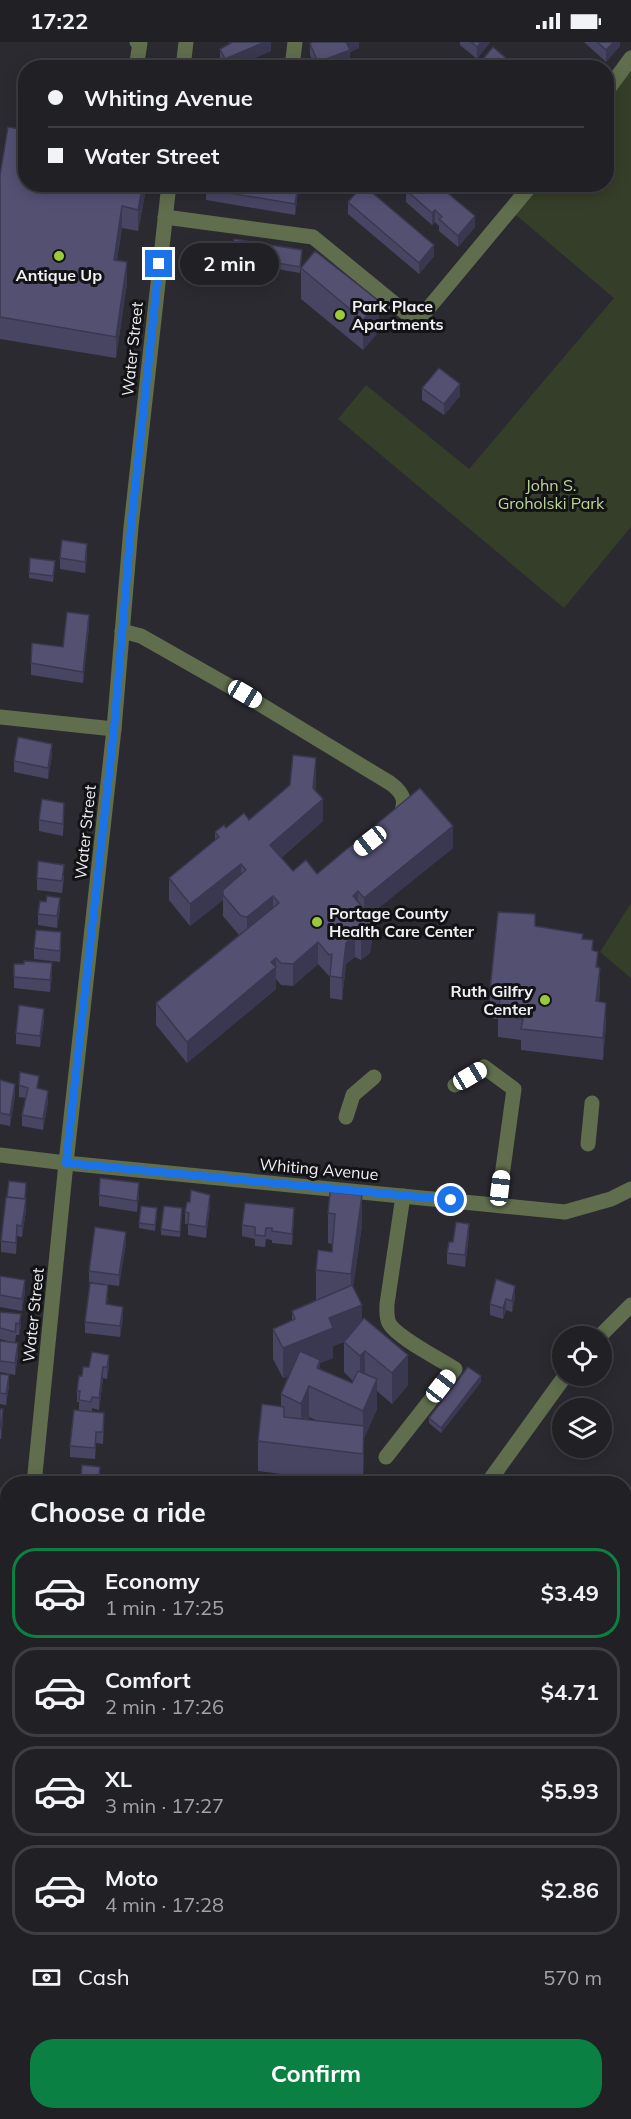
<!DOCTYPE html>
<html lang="en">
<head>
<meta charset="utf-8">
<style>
  :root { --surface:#202025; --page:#2d2d32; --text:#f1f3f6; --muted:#a2a3a7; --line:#3d3e42; --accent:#0b8043 }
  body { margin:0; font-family:Mulish,sans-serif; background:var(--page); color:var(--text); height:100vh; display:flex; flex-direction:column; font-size:22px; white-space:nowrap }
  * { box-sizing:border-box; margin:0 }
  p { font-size:20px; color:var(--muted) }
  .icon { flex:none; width:33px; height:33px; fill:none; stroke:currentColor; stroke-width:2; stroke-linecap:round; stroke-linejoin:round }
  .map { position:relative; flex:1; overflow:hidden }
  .drawer { position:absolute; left:0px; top:1434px; width:632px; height:644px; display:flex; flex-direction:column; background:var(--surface); border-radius:24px 24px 0 0; box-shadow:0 3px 15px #0003,0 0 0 2px var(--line) }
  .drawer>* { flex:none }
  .top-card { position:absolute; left:18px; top:18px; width:596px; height:132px; border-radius:24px; box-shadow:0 3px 15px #0003,0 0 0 2px var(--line); display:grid; align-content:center; height:132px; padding:0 30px; background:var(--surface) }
  .tools { position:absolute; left:552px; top:1284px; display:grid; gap:12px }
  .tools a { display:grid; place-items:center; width:60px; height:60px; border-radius:50%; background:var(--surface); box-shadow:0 3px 15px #0003,0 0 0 2px var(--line); font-size:30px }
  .end { position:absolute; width:27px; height:27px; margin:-14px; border:8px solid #1a73e8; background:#fff; box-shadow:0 0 0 3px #fff }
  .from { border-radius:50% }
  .bubble { position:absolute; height:42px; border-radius:21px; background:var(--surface); box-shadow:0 3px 15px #0003,0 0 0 2px var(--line); font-size:20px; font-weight:700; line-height:42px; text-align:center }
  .car { position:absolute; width:18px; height:36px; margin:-18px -9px; border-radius:8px; box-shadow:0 0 4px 2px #0007; background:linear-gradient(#fff 24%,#345 0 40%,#fff 0 76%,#345 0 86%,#fff 0) }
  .top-card b { display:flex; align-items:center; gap:21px; height:57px; font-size:22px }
  .top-card b+b { border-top:2px solid var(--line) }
  .top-card i { width:15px; height:15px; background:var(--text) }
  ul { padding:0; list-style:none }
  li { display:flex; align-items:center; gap:18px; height:90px; margin:0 12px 9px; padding:0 18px; border:3px solid var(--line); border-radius:24px }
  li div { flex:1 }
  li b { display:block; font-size:22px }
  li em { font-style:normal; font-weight:700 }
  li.current { border-color:var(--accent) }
  li>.icon { width:54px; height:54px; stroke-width:1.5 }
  h2 { padding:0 30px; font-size:27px; line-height:72px }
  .pay { display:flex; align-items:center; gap:15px; height:66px; padding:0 30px; font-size:22px }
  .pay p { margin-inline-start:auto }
  .cta { display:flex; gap:12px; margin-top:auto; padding:12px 30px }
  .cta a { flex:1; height:69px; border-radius:24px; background:var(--accent); color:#fff; font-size:24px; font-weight:700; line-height:69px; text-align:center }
  .status { display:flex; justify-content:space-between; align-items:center; height:42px; padding:0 30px; background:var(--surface); direction:ltr }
  .status svg { height:16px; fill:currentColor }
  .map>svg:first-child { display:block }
</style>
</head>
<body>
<div class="status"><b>17:22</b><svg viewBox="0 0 49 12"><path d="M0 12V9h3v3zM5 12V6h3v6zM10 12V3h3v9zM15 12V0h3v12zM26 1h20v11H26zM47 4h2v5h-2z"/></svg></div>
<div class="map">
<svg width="631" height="2077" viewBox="0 0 631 2077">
  <rect width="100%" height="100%" fill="#2b2a31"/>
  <g fill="#353e28">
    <polygon points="631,21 631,485 564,566 338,377 366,343 469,427 614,256 510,168 531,143 606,142 606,52"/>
    <polygon points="631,861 631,936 600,910"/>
  </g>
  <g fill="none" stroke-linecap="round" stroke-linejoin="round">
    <g stroke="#606e4d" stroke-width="15">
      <polyline points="136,26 140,1 137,0"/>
      <polyline points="183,26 186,0"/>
      <polyline points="292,26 295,0"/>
      <polyline points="606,50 631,16"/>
      <polyline points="165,175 313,195 417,280 532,142"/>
      <path d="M122,589L141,594L245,653L390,741C404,751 408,761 398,776"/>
      <polyline points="0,675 114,687"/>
      <polyline points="455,1043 484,1025 514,1047 498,1163"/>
      <polyline points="346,1075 353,1053 374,1035"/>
      <polyline points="588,1102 592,1061"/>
      <polyline points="0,1113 66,1121 565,1170 611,1157 631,1147"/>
      <polyline points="600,1294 631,1263"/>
      <path d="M386,1415L455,1327C440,1317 396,1295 389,1281C386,1275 387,1269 387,1262L403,1154"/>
      <polyline points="34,1442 66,1121 114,687 131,485 169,142"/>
      <polyline points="487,1442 565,1334"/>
      <polyline points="0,1559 8,1560"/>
      <polyline points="0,1748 8,1688"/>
      <polyline points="0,1849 8,1850"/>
      <polyline points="0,2000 8,2001"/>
      <polyline points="163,2077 164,2070"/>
    </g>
  </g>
  <g fill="#474562" fill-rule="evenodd">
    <polygon points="229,0 271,0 271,9 231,26 224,26 220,18 220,7 229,2"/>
    <polygon points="359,0 359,6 350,10 350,19 333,26 315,26 310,13 310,2"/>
    <polygon points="460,0 490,0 477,17 460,3"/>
    <polygon points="584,0 620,0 620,4 606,20"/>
    <polygon points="0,133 26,142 147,142 138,189 122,186 117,218 127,241 116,316 0,297"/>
    <polygon points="299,142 295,173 206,158 206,147"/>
    <polygon points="406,148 475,185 458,205 439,189 439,184 435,180 432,183 406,160"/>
    <polygon points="348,160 434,214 419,232 348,172"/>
    <polygon points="231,213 302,213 300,231 231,219"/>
    <polygon points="301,226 379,289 363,308 301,257"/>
    <polygon points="422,346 460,354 444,373 422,358"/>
    <polygon points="87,514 85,531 60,527 60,516"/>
    <polygon points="55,524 53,540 29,536 29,531"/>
    <polygon points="89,584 83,641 31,633 31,621 63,605"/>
    <polygon points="52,713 48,737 14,730 14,719"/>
    <polygon points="316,738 315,748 323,779 281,816 293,829 317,832 453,806 369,873 372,898 370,911 361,918 355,915 346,922 342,958 330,956 330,934 329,934 318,922 293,944 281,943 276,937 276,947 187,1021 156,983 156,961 239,893 223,874 223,858 190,884 169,858 169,836 215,798 215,790 249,778"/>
    <polygon points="64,772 63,794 39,789 39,778"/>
    <polygon points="64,834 62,851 37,848 37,836"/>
    <polygon points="60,867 57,886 38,883 38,872"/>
    <polygon points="535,884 583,897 593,908 598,925 600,947 599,959 606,982 603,1018 521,1008 521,998 498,995 498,977 494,977 494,971 490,969 490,948"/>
    <polygon points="61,902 60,920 34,917 34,906"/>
    <polygon points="14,922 52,933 50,950 14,946"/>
    <polygon points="44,978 40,1005 16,1002 16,991"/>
    <polygon points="0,1038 15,1053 10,1084 0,1082"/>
    <polygon points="19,1043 38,1047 48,1060 43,1088 22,1084 22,1073 26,1056 19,1055"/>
    <path d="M330,1150L362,1183L353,1245L362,1279L408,1343L392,1362L377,1349V1367L364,1396L363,1442L258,1429V1399L281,1364V1352L289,1334L283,1336L273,1317V1287L292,1279V1269L317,1258H316V1228L332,1210V1202L328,1201V1171ZM344,1300V1330L353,1339L352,1341L320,1328V1321L333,1316V1304ZM309,1375L318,1379L308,1378Z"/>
    <polygon points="139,1152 137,1170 99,1164 99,1153"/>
    <polygon points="25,1157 26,1168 22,1195 17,1194 16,1212 1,1210 1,1199"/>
    <polygon points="190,1160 210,1164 206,1196 188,1193 188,1182 185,1182 185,1170"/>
    <polygon points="157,1172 155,1189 139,1186 139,1181"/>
    <polygon points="182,1172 180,1195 161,1193 161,1187"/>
    <polygon points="294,1177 292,1203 272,1201 272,1198 266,1197 265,1205 255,1204 255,1197 242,1194 242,1183"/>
    <polygon points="469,1193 465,1225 447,1222 447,1211 453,1200"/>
    <polygon points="126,1201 119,1244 89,1240 89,1229"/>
    <polygon points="0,1234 25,1250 22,1269 0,1265"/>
    <polygon points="496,1237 515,1256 512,1270 506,1268 503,1277 490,1273 490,1262"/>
    <polygon points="108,1255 107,1262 123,1276 120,1295 85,1291 85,1280"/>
    <polygon points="0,1270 21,1272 21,1284 19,1293 16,1293 15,1301 18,1312 15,1333 0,1330 0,1299 12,1300 0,1297"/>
    <polygon points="109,1324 107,1337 103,1336 99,1368 92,1366 92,1370 104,1383 103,1402 96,1401 95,1417 70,1415 70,1404 79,1368 79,1360 77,1360 77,1349 82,1334 89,1325"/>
    <polygon points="0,1332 9,1344 6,1363 0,1362"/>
    <polygon points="481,1340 441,1391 429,1381 429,1376"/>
    <polygon points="0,1367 3,1379 1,1397 0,1397"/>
    <polygon points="0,1446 5,1458 4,1478 0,1477"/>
    <polygon points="0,2030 8,2031 8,2069 0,2068"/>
    <polygon points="190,2070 232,2070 231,2077 197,2077 190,2076"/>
    <polygon points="287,2070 317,2070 316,2077 287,2077"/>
  </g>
  <g fill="#3a3850">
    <polygon points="265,0 271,0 271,9 231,26 225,26 225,17"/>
    <polygon points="346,0 359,0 359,6 350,10 350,19 333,26 318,26 318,20"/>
    <polygon points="481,0 490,0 477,17 477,5"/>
    <polygon points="614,0 620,0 620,4 606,20 606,8"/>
    <polygon points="143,142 147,142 138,189 138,168"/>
    <polygon points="298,142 299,142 295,173 295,162"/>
    <polygon points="122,164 122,186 114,239 114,218"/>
    <polygon points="435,168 435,180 432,183 432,171"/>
    <polygon points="475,174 475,185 458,205 458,194"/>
    <polygon points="434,203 434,214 419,232 419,221"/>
    <polygon points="127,220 127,241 116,316 116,295"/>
    <polygon points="379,259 379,289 363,308 363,278"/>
    <polygon points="460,342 460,354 444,373 444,362"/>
    <polygon points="87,502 87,514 85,531 85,520"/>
    <polygon points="89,573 89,584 83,641 83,630"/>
    <polygon points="52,702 52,713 48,737 48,726"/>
    <polygon points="316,716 316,738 314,765 323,757 323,779 270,825 270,803 313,746"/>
    <polygon points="453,784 453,806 364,878 364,856"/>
    <polygon points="241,822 241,844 223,853 223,858 190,884 190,862"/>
    <polygon points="358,849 358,871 353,854"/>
    <polygon points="273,854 273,875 247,896 247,875"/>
    <polygon points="60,856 60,867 57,886 57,874"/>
    <polygon points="372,876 372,898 370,911 361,918 361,896"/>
    <polygon points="355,894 355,915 346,922 342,958 342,936 346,901"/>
    <polygon points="318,900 318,922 293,944 293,922"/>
    <polygon points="276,916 276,947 187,1021 187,1000"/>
    <polygon points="52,921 52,933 50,950 50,938"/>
    <polygon points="600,926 600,947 596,981 596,959"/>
    <polygon points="606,961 606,982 603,1018 603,996"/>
    <polygon points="44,967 44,978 40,1005 40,994"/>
    <polygon points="15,1042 15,1053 10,1084 10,1073"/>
    <polygon points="48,1049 48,1060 43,1088 43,1077"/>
    <polygon points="139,1141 139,1152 137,1170 137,1159"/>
    <polygon points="210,1153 210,1164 206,1196 206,1185"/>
    <polygon points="362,1153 362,1183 351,1262 351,1232"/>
    <polygon points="26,1157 26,1168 22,1195 22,1184"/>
    <polygon points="294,1166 294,1177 292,1203 292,1192"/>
    <polygon points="469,1182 469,1193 465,1225 465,1213"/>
    <polygon points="126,1190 126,1201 119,1244 119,1233"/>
    <polygon points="25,1238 25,1250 22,1269 22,1257"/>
    <polygon points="515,1244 515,1256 512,1270 512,1259"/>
    <polygon points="506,1257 506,1268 503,1277 503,1266"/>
    <polygon points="362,1263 362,1293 333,1304 333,1316 320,1321 320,1348 317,1326 318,1322 283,1336 283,1306 329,1276"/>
    <polygon points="123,1265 123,1276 120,1295 120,1284"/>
    <polygon points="21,1272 21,1284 19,1293 19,1282"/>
    <polygon points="18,1301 18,1312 15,1333 15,1321"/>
    <polygon points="365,1309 365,1339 360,1345 360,1314"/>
    <polygon points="109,1313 109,1324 107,1337 107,1325"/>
    <polygon points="408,1313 408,1343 392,1362 392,1331"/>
    <polygon points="103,1325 103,1336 99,1368 99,1356"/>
    <polygon points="9,1333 9,1344 6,1363 6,1352"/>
    <polygon points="481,1334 481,1340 441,1391 441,1386"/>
    <polygon points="377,1337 377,1367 364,1396 363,1442 363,1369"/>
    <polygon points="309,1344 309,1375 301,1392 301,1362"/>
    <polygon points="3,1367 3,1379 1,1397 1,1386"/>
  </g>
  <g fill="#535072" stroke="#3a3850" stroke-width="1.5">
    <polygon points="231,0 265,0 225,17 220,7 231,1"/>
    <polygon points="312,0 346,0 350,8 318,20 310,2"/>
    <polygon points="471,0 481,0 477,5"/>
    <polygon points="597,0 614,0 606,8"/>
    <polygon points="493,5 513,22 511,26 481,26 478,23"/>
    <polygon points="354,18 358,26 338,26"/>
    <polygon points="253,21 255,26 243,26"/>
    <polygon points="8,85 26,88 26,142 143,142 138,168 122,164 114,218 127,220 116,295 0,275 0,133"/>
    <polygon points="206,142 298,142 295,162 206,147"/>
    <polygon points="410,142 437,142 475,174 458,194 439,177 442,175 435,168 432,171 406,148"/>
    <polygon points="363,143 434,203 419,221 348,160"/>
    <polygon points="234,197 302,208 300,225 231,213"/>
    <polygon points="315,209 379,259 363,278 301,226"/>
    <polygon points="439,326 460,342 444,362 422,346"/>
    <polygon points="62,498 87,502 85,520 60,516"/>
    <polygon points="30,516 55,519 53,534 29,531"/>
    <polygon points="67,570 89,573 83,630 31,621 32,601 63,605"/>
    <polygon points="18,695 52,702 48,726 14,719"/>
    <polygon points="293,713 316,716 313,746 323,757 270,803 293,829 306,818 317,832 420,746 453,784 364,856 358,849 353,854 372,876 370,890 361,896 355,894 346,901 342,936 330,934 332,912 329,913 318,900 293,922 281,921 276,916 271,920 276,925 187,1000 156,961 279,861 273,854 247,875 241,874 223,853 223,848 246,828 241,822 190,862 169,836 219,795 215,790 224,783 226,786 244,771 249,778 290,743"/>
    <polygon points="42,757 64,761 63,782 39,778"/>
    <polygon points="38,819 64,823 62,839 37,836"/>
    <polygon points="47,854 60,856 57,874 38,872 40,859 46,860"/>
    <polygon points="498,870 535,872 535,884 583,892 582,897 593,898 592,908 598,910 596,925 600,926 596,959 606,961 603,996 521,987 523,977 498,973 500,955 494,955 495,949 490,948"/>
    <polygon points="36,888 61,890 60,909 34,906"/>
    <polygon points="24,919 52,921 50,938 14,935 14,922 24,922"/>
    <polygon points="19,963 44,967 40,994 16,991"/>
    <polygon points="20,1030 39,1034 37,1046 48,1049 43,1077 22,1073 28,1046 19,1043"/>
    <polygon points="0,1038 15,1042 10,1073 0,1071"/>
    <polygon points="100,1136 139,1141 137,1159 99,1153"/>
    <polygon points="9,1139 26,1141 25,1157 7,1155"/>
    <polygon points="191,1148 210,1153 206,1185 188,1182 189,1171 185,1170 187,1160 190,1160"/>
    <polygon points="330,1150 362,1153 351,1232 316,1228 318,1208 332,1210 335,1172 328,1171"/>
    <polygon points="6,1155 26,1157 22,1184 17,1183 16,1201 1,1199"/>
    <polygon points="245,1161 294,1166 292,1192 272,1189 272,1186 266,1186 265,1194 255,1193 255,1185 242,1183"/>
    <polygon points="141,1164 157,1166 155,1183 139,1181"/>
    <polygon points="164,1164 182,1166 180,1190 161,1187"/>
    <polygon points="456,1180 469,1182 465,1213 447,1211 449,1200 453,1200"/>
    <polygon points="95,1185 126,1190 119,1233 89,1229"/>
    <polygon points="0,1234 25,1238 22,1257 0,1253"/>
    <polygon points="496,1237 515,1244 512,1259 506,1257 503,1266 490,1262"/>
    <polygon points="90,1241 108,1243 106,1262 123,1265 120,1284 85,1280"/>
    <polygon points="352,1243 362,1263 329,1276 333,1286 283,1306 273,1287 295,1277 292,1269"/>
    <polygon points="0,1270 21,1272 19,1282 16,1281 15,1290 0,1286"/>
    <polygon points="364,1276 408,1313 392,1331 365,1309 360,1314 344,1300"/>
    <polygon points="0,1299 18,1301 15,1321 0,1319"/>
    <polygon points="300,1309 320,1318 317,1326 352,1341 358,1329 377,1337 363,1369 309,1344 301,1362 281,1352"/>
    <polygon points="92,1310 109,1313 107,1325 103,1325 99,1356 92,1355 91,1360 79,1358 80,1349 77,1349 79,1334 82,1334 83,1325 89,1325"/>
    <polygon points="468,1325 481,1334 441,1386 429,1376"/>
    <polygon points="0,1332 9,1333 6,1352 0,1351"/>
    <polygon points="262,1362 284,1365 284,1375 364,1384 363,1412 258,1399"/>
    <polygon points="0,1367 3,1367 1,1386 0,1386"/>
    <polygon points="74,1368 104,1371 103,1390 96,1390 95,1406 70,1404"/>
    <polygon points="82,1423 100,1425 99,1434 102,1435 102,1442 77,1442 78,1434 81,1434"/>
    <polygon points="0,1446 5,1447 4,1466 0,1466"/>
    <polygon points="0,2030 8,2031 8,2058 0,2057"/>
    <polygon points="102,2070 122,2070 121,2077 101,2075"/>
    <polygon points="287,2070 309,2070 308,2077 289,2077 290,2073 287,2072"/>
  </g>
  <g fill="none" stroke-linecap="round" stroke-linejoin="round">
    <polyline stroke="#1a73e8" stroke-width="8" points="159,222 131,485 114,687 66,1121 451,1158"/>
  </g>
  <g fill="#98cb37" stroke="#131316" stroke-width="2">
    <circle cx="59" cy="214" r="6"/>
    <circle cx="340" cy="273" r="6"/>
    <circle cx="317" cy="880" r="6"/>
    <circle cx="545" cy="958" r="6"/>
  </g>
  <g text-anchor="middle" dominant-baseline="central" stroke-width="6" stroke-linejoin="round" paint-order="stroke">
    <g font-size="16" font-weight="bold" fill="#f1f0f5" stroke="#131316" text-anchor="start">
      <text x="59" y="233" text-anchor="middle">Antique Up</text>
      <text x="352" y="264">Park Place<tspan x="352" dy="18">Apartments</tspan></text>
      <text x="329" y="871">Portage County<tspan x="329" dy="18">Health Care Center</tspan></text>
      <text x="533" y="949" text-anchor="end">Ruth Gilfry<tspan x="533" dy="18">Center</tspan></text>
    </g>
    <g font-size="16" fill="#f1f0f5" stroke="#131316">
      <text transform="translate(132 307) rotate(-84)">Water Street</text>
      <text transform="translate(85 790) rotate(-84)">Water Street</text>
      <text transform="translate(319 1127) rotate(5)">Whiting Avenue</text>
      <text transform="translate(33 1273) rotate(-84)">Water Street</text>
    </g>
    <g font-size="16" fill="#bcd699" stroke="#131316">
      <text x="551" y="443">John S.<tspan x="551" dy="18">Groholski Park</tspan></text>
    </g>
  </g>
</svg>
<div class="tools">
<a><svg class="icon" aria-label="locate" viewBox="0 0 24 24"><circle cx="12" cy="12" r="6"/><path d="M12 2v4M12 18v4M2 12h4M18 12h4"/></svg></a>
<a><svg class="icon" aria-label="layers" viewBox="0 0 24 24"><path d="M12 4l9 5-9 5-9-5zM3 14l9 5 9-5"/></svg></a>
</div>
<i class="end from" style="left:451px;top:1158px"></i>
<i class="end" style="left:159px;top:222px"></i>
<div class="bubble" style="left:180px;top:201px;width:99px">2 min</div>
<i class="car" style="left:245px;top:652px;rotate:121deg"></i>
<i class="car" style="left:370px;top:799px;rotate:232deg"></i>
<i class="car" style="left:470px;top:1034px;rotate:59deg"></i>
<i class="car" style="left:500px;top:1146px;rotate:7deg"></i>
<i class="car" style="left:441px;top:1344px;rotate:38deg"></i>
<div class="top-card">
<b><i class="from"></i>Whiting Avenue</b>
<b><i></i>Water Street</b>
</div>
<section class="drawer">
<h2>Choose a ride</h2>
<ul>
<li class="current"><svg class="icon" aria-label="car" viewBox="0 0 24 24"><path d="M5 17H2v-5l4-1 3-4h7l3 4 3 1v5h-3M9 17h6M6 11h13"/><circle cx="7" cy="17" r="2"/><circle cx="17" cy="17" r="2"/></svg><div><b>Economy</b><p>1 min · 17:25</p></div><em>$3.49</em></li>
<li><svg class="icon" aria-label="car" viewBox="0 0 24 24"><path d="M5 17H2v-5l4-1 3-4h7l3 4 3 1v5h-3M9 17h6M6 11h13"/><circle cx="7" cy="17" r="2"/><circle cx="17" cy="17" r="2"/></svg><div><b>Comfort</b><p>2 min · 17:26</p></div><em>$4.71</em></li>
<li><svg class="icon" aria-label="car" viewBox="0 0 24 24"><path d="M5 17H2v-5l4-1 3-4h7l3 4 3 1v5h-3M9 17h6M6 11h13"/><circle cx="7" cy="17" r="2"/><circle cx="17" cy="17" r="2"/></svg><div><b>XL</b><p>3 min · 17:27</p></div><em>$5.93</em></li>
<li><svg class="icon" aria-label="car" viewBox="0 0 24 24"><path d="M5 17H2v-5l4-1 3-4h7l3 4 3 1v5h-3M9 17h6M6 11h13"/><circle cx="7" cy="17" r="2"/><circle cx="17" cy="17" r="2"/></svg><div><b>Moto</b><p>4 min · 17:28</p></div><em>$2.86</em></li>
</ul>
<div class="pay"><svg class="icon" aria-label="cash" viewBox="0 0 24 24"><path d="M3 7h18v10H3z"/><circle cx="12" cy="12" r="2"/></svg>Cash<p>570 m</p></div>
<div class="cta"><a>Confirm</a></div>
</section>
</div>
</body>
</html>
